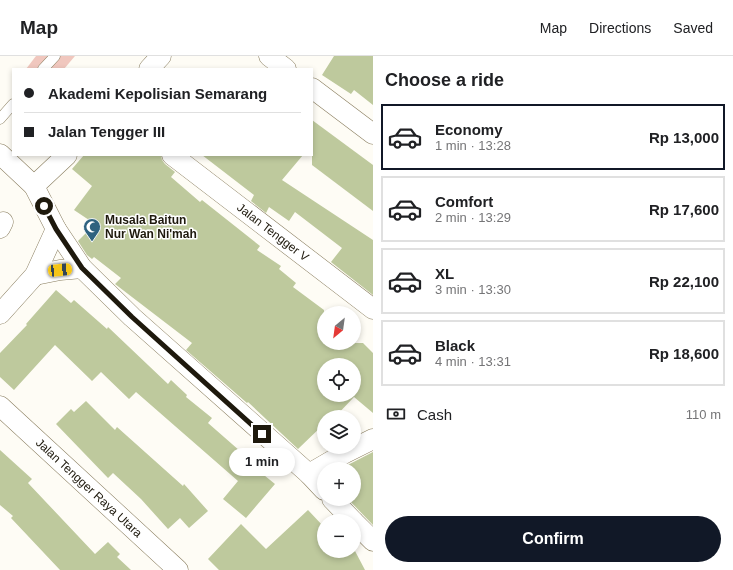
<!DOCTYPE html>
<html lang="en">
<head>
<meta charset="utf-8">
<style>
  :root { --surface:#fff; --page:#f2f2f2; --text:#202124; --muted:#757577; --line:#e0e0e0; --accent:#111827 }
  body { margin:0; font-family:Arial,sans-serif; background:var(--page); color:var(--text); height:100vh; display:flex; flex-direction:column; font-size:15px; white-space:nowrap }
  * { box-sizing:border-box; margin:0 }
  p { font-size:13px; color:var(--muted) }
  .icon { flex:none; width:22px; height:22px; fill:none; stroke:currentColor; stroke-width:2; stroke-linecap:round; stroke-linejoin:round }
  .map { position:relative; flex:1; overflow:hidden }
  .drawer { display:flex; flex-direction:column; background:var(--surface); width:360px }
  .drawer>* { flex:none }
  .top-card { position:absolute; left:12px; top:12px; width:301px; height:88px; border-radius:0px; box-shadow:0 2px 6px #0003; display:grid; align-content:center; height:88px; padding:0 12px; background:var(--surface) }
  .needle { width:26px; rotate:209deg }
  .controls { position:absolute; left:317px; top:250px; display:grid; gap:8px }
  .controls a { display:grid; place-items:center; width:44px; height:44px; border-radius:50%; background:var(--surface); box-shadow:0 2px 6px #0003; font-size:20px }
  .end { position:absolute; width:18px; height:18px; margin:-9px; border:5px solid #1e190d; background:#fff; box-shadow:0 0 0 2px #fff }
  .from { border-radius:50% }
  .bubble { position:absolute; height:28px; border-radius:14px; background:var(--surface); box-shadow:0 2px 6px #0003; font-size:13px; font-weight:700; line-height:28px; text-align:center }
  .car { position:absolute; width:12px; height:24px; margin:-12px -6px; border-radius:5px; box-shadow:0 0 3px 1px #0007; background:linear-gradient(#f5c518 24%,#345 0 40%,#f5c518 0 76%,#345 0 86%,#f5c518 0) }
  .top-card b { display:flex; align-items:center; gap:14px; height:38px; font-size:15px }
  .top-card b+b { border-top:1px solid var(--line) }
  .top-card i { width:10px; height:10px; background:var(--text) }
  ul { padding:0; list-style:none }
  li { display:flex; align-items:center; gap:12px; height:66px; margin:0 8px 6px; padding:0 4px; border:2px solid var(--line); border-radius:0px }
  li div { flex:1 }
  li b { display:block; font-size:15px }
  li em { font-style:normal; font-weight:700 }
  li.current { border-color:var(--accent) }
  li>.icon { width:36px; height:36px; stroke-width:1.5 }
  h2 { padding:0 12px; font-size:18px; line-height:48px }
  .pay { display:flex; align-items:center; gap:10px; height:44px; padding:0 12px; font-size:15px }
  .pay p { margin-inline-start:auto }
  .action { display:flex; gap:8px; margin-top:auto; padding:8px 12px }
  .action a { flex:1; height:46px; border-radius:24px; background:var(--accent); color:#fff; font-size:16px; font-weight:700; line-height:46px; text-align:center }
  header { display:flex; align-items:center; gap:24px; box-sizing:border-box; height:56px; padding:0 20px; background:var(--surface); border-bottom:1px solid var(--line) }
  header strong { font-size:19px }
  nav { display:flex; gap:22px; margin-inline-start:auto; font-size:14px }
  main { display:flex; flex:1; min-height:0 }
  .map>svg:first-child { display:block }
</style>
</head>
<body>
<header>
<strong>Map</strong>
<nav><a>Map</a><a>Directions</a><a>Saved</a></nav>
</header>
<main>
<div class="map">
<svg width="373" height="514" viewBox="0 0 373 514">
  <rect width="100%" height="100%" fill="#fefcf5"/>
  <polygon fill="#f0c7be" points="36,0 75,0 64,13 26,13"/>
  <g fill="#bec99d" fill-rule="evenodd">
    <polygon points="334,0 373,0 373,49 354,34 351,38 322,19"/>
    <polygon points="312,64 373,109 373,155 312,109"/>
    <path d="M84,99H161L162,104L165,108L175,116L171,121L200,146L202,144L260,190L257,194L281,210L279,213L296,227L293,231L324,254V287H363L373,297V357L354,341L335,361H324V368L298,393L248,346L247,347L186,294L192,287L115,228L121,222L94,201L92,203L87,199L78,185L95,168L74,154L92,130L72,113ZM324,309H354V339H324Z"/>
    <polygon points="202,99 303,99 282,124 373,184 373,239 331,206 342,192 295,156 289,165 269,151 266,157 251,145 254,139"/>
    <polygon points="56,234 71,247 74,244 107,273 108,271 168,328 171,324 187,339 186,341 212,362 208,367 240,395 238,398 275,428 246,462 223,443 238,425 136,336 129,343 101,316 92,325 55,289 14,334 0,321 0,297 27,269 26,268"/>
    <polygon points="86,345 115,374 117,371 183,430 184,428 208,455 189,472 180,462 168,473 141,443 113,417 108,422 56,368 71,353 74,356"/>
    <polygon points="0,394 32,423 28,427 95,498 108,486 120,498 117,501 131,514 60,514 11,462 13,460 0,449"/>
    <polygon points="373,396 373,469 348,443 354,443 354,413 340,413"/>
    <polygon points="308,454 324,471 324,495 355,495 365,514 219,514 208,503 241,468 266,493"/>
  </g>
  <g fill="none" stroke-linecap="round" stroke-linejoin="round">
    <defs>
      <g id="lane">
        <polyline points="43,13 55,0"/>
        <polyline points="0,63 13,48"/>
      </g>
      <g id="street">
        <polyline points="269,0 286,13"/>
        <polyline points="149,13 161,0"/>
        <polyline points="312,32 373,78"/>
        <polyline points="0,98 34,130 56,173 35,219 0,258"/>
        <path id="s1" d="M172,99L373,253"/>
        <polyline points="34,130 67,99"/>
        <polyline points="0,172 3,166"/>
        <polyline points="56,173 82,212 132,261 309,418 324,434"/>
        <polyline points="35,219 60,214 82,212"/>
        <path id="s2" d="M0,350L178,514"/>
        <polyline points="309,418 345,397 373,383"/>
        <polyline points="332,443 353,465"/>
        <polyline points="354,466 373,485"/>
      </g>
    </defs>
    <use href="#lane" stroke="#887c5d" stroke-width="11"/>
    <use href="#street" stroke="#887c5d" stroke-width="21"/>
    <use href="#lane" stroke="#fff" stroke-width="10"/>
    <use href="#street" stroke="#fff" stroke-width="20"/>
  </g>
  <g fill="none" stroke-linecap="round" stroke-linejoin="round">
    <polyline stroke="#1e190d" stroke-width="5" points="44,150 56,173 82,212 132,261 262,378"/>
  </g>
  <defs>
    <symbol id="mosque-pin" viewBox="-11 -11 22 30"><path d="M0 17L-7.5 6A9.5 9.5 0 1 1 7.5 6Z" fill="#2f627f" stroke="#fff"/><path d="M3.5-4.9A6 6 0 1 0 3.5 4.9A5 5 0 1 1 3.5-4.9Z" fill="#fff"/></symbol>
  </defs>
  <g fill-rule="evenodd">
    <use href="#mosque-pin" x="82" y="161" width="20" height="27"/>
  </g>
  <g text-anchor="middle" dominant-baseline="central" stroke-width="3" stroke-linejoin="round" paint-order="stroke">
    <g font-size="12" font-weight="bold" fill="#1e190d" stroke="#fff" text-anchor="start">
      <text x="105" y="164">Musala Baitun<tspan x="105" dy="14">Nur Wan Ni'mah</tspan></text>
    </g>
    <g font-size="12" fill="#1e190d" stroke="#fff">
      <text stroke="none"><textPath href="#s1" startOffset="127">Jalan Tengger V</textPath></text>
      <text stroke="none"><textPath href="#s2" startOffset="121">Jalan Tengger Raya Utara</textPath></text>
    </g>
  </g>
</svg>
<div class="controls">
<a><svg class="needle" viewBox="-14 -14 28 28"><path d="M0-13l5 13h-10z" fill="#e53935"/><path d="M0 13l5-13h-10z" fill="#757577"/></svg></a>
<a><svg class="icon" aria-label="locate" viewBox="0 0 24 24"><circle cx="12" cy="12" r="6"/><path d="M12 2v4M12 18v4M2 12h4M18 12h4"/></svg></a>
<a><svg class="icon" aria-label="layers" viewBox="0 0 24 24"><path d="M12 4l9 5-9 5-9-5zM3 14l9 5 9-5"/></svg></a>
<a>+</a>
<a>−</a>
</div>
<i class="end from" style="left:44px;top:150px"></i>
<i class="end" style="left:262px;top:378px"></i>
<div class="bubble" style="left:229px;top:392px;width:66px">1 min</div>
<i class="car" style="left:60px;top:214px;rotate:84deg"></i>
<div class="top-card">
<b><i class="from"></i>Akademi Kepolisian Semarang</b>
<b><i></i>Jalan Tengger III</b>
</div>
</div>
<section class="drawer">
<h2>Choose a ride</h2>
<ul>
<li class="current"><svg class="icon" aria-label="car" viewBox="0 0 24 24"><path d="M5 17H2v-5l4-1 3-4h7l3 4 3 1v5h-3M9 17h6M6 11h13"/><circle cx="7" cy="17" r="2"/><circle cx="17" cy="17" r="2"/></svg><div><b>Economy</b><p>1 min · 13:28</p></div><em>Rp 13,000</em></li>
<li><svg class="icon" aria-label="car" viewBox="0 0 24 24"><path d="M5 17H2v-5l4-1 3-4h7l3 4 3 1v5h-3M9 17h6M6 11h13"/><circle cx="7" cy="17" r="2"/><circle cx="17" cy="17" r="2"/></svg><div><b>Comfort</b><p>2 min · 13:29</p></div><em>Rp 17,600</em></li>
<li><svg class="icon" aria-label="car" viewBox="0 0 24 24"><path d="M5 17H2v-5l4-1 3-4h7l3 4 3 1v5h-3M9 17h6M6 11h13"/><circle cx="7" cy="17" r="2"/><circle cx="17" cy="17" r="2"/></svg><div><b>XL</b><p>3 min · 13:30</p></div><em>Rp 22,100</em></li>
<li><svg class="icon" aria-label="car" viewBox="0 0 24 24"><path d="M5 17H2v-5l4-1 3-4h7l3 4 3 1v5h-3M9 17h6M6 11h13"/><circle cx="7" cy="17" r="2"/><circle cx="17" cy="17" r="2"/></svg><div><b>Black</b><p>4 min · 13:31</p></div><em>Rp 18,600</em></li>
</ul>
<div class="pay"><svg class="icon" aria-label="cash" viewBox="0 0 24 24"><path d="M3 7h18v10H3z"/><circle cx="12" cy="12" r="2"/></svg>Cash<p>110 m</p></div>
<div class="action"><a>Confirm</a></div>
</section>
</main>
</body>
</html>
